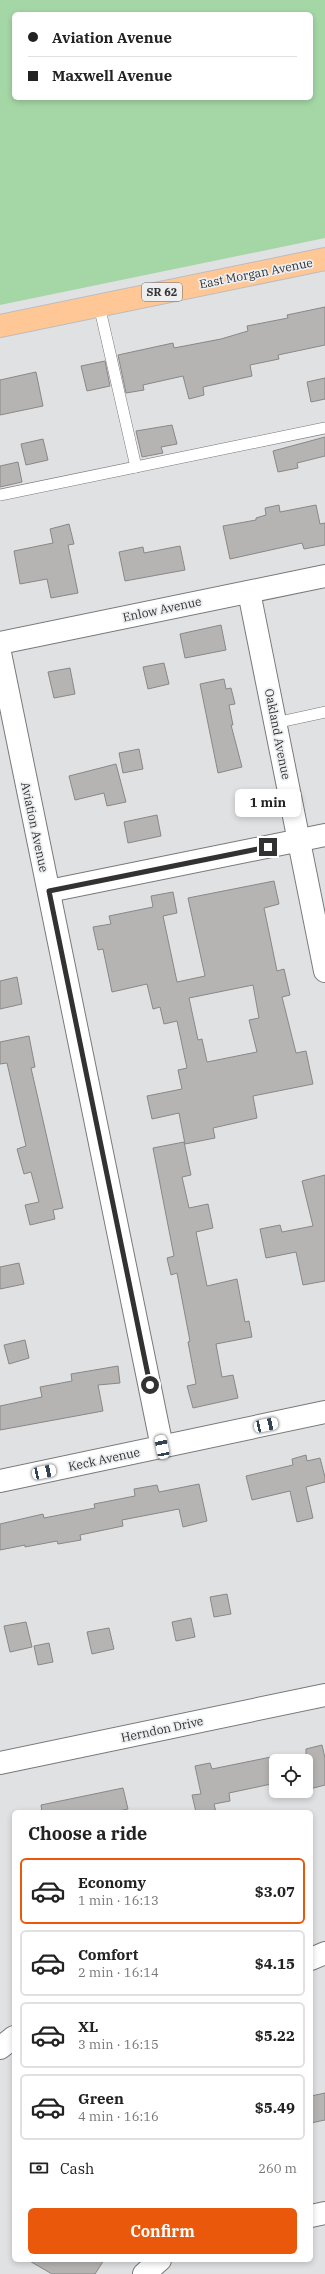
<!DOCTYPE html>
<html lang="en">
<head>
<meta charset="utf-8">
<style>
  :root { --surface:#fff; --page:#f2f2f2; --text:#222; --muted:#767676; --line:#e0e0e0; --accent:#ea580c }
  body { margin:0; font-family:"IBM Plex Serif",serif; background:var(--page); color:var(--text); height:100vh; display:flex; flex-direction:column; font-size:15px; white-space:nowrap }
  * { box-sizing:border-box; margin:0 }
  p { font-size:13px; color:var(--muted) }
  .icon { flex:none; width:22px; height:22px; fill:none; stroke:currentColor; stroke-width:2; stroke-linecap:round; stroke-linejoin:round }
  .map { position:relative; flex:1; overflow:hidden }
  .side { position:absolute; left:12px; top:1810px; width:301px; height:452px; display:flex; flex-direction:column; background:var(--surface); border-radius:6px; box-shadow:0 2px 6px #0003 }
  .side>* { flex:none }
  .top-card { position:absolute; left:12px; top:12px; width:301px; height:88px; border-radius:6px; box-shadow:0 2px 6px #0003; display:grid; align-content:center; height:88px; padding:0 16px; background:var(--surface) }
  .fabs { position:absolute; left:269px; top:1754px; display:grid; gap:8px }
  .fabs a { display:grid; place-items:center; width:44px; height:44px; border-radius:6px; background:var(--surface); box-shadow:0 2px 6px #0003; font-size:20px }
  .end { position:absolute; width:18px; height:18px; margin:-9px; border:5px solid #323233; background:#fff; box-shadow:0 0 0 2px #fff }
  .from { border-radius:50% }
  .bubble { position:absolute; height:28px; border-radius:6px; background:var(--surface); box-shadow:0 2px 6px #0003; font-size:13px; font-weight:700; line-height:28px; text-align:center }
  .car { position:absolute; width:12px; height:24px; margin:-12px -6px; border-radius:5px; box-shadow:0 0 3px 1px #0007; background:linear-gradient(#fff 24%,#345 0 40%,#fff 0 76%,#345 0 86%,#fff 0) }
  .top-card b { display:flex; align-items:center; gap:14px; height:38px; font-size:15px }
  .top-card b+b { border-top:1px solid var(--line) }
  .top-card i { width:10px; height:10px; background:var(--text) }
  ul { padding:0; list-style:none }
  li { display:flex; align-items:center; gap:12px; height:66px; margin:0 8px 6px; padding:0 8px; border:2px solid var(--line); border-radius:6px }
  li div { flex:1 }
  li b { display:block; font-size:15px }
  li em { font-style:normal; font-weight:700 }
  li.selected { border-color:var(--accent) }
  li>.icon { width:36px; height:36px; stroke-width:1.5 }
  h2 { padding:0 16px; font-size:18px; line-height:48px }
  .pay { display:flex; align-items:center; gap:10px; height:44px; padding:0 16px; font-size:15px }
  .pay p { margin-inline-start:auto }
  .cta { display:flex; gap:8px; margin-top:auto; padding:8px 16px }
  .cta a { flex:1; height:46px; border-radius:6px; background:var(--accent); color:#fff; font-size:16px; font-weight:700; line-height:46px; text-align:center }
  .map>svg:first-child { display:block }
</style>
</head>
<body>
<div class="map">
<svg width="325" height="2274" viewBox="0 0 325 2274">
  <rect width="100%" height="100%" fill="#e0e1e3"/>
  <path fill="#a5d7a6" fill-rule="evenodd" d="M0,0H325V238L0,305ZM14,14H311V98H14Z"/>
  <g fill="#b6b4b2" stroke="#8a8887" fill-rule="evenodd">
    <polygon points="325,307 325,345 278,355 279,359 250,365 252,376 203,387 204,395 189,399 183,376 143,385 144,390 126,393 118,355 173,343 174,348 221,339 248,331 247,326 288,318 287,315"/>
    <polygon points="105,361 110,386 87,391 81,366"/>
    <polygon points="36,372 43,406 0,415 0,380"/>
    <polygon points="325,378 325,399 311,402 307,382"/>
    <polygon points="172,425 177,444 161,447 163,453 142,457 136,431"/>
    <polygon points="325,437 325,456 297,463 298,468 278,472 273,451"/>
    <polygon points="43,439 48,460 26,465 21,444"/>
    <polygon points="18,462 22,482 0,487 0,466"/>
    <polygon points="279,505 280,512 316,505 320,524 325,523 325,545 304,549 302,543 230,559 223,526 256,520 256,518 266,515 265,508"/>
    <polygon points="69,524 74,544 68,545 78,593 51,598 47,579 20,584 14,551 53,543 50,529"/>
    <polygon points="180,546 185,570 125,581 119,552 143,547 144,553"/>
    <polygon points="221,625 226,650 185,658 180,634"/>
    <polygon points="164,663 169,684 148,689 143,667"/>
    <polygon points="70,668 75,694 54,698 48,672"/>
    <polygon points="224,679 226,689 231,688 235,704 229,705 233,725 231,725 242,767 218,773 200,684"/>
    <polygon points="139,749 143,769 123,773 119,753"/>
    <polygon points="116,764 126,802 107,806 104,793 75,800 69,776"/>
    <polygon points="157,815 161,836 128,843 124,822"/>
    <path d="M274,881L279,904L264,908L277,971L284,969L290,995L282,997L296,1053L306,1051L313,1084L253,1096L257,1118L213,1128L215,1138L185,1144L179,1113L152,1119L147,1096L182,1089L178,1070L187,1068L177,1021L164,1024L160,1007L153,1009L147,984L112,992L103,949L98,950L93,927L111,924L109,916L153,907L151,896L173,892L177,913L163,916L177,982L205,976L188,898ZM253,985L259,1018L249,1020L257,1052L207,1062L202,1039L198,1040L189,998Z"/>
    <polygon points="17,977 22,1004 0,1009 0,981"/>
    <polygon points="29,1036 35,1067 31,1068 63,1208 53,1210 55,1219 30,1225 25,1205 39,1202 31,1172 24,1174 17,1149 26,1146 7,1063 0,1064 0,1042"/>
    <polygon points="184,1142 191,1175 182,1177 189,1208 208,1204 213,1228 196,1232 207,1286 237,1279 245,1322 249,1321 252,1337 216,1344 222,1377 233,1375 238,1398 193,1408 187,1386 196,1384 188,1342 190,1341 177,1273 171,1275 167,1258 174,1256 153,1148"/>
    <polygon points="325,1175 325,1281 303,1285 296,1252 266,1258 260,1229 280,1225 282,1232 313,1226 302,1181"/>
    <polygon points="19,1263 24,1284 0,1289 0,1267"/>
    <polygon points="25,1340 29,1358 9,1364 4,1345"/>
    <polygon points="118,1366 120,1383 98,1385 103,1411 0,1430 0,1406 42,1397 40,1387 72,1381 71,1374"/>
    <polygon points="306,1455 307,1461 320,1458 325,1477 325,1482 306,1487 313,1518 297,1522 290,1491 252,1500 246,1476 293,1465 292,1459"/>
    <polygon points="199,1484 207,1521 183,1527 179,1509 122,1520 123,1526 80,1535 81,1540 58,1544 57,1541 25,1547 25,1545 0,1550 0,1524 43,1514 44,1518 95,1508 94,1504 135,1496 134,1489 157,1485 159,1492"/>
    <polygon points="227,1594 231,1614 214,1617 210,1597"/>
    <polygon points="191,1618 195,1637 176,1641 172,1622"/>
    <polygon points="26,1622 32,1647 10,1652 4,1626"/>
    <polygon points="109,1628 114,1649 92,1654 87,1632"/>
    <polygon points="49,1643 53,1662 38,1665 34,1646"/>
    <polygon points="322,1745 325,1758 325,1785 306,1790 306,1749"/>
    <polygon points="276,1756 276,1783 229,1793 230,1801 214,1804 216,1812 196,1812 192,1795 201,1794 195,1766 210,1763 212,1769"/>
    <polygon points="123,1788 128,1809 115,1812 42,1812 41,1805"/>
    <polygon points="325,2093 325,2120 311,2123 311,2096"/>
    <polygon points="28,2260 104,2260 95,2274 52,2274"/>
  </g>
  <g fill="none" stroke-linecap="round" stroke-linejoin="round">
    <defs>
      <g id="lane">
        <polyline points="99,305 136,467"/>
        <polyline points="0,495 325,428"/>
        <polyline points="275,723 325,712"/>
      </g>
      <g id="street">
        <polyline points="249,592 325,971"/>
        <polyline points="0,643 325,576"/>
        <polyline points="0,653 162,1447"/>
        <polyline points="49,891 325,835"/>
        <polyline points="0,1481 325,1412"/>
        <polyline points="0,1763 325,1695"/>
        <polyline points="311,1959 325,1953"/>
        <polyline points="0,2048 14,2037"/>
        <polyline points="311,2216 325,2213"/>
        <polyline points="144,2274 160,2260"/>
      </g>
      <polyline id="primary" points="0,326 325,259"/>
    </defs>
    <use href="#lane" stroke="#79797c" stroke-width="12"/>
    <use href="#street" stroke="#79797c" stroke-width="24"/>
    <use href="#primary" stroke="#bdbdbe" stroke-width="24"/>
    <use href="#lane" stroke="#fff" stroke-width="11"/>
    <use href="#street" stroke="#fff" stroke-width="22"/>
    <use href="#primary" stroke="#fec795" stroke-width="22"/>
  </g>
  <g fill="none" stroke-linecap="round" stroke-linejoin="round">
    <polyline stroke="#323233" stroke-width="5" points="150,1385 49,891 268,847"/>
  </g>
  <g text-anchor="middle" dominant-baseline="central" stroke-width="3.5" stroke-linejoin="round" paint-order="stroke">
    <rect fill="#edeef0" stroke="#6a6a6c" stroke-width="1" x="142" y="283" width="40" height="18" rx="3"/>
    <g font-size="11" font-weight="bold" fill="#323233">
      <text x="162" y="292">SR 62</text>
    </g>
    <g font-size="12" fill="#323233" stroke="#edeef0">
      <text transform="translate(256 273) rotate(-11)">East Morgan Avenue</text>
      <text transform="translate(162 609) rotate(-12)">Enlow Avenue</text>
      <text transform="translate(278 734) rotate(79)">Oakland Avenue</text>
      <text transform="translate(35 827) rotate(78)">Aviation Avenue</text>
      <text transform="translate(104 1459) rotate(-12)">Keck Avenue</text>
      <text transform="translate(162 1729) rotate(-12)">Herndon Drive</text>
    </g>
  </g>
</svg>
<div class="fabs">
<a><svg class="icon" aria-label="locate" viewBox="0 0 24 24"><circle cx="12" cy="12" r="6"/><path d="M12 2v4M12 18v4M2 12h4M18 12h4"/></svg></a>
</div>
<i class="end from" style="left:150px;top:1385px"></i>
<i class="end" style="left:268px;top:847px"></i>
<div class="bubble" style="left:235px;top:789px;width:66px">1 min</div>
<i class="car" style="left:266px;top:1425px;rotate:78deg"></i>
<i class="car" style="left:162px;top:1447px;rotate:349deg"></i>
<i class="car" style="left:44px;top:1472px;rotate:78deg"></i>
<div class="top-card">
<b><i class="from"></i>Aviation Avenue</b>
<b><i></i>Maxwell Avenue</b>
</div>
<section class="side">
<h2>Choose a ride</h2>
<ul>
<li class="selected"><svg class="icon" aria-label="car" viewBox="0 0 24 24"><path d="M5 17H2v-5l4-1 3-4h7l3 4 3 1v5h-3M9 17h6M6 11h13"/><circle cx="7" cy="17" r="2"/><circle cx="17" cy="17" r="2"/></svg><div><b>Economy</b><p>1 min · 16:13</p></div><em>$3.07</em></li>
<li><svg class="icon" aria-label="car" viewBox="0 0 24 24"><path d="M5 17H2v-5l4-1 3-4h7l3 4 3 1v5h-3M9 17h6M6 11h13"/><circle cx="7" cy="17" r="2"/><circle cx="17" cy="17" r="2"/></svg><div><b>Comfort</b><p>2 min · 16:14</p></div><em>$4.15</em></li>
<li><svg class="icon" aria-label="car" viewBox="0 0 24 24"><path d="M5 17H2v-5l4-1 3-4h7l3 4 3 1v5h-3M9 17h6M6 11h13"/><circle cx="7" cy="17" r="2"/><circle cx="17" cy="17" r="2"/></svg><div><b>XL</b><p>3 min · 16:15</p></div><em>$5.22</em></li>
<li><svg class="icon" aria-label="car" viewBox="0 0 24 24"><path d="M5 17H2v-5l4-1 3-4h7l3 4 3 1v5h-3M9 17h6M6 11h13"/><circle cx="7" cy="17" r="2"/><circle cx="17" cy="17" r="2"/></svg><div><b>Green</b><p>4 min · 16:16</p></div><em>$5.49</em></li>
</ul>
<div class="pay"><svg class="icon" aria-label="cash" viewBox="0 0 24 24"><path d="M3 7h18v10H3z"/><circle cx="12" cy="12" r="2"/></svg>Cash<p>260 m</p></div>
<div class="cta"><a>Confirm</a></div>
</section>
</div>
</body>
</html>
